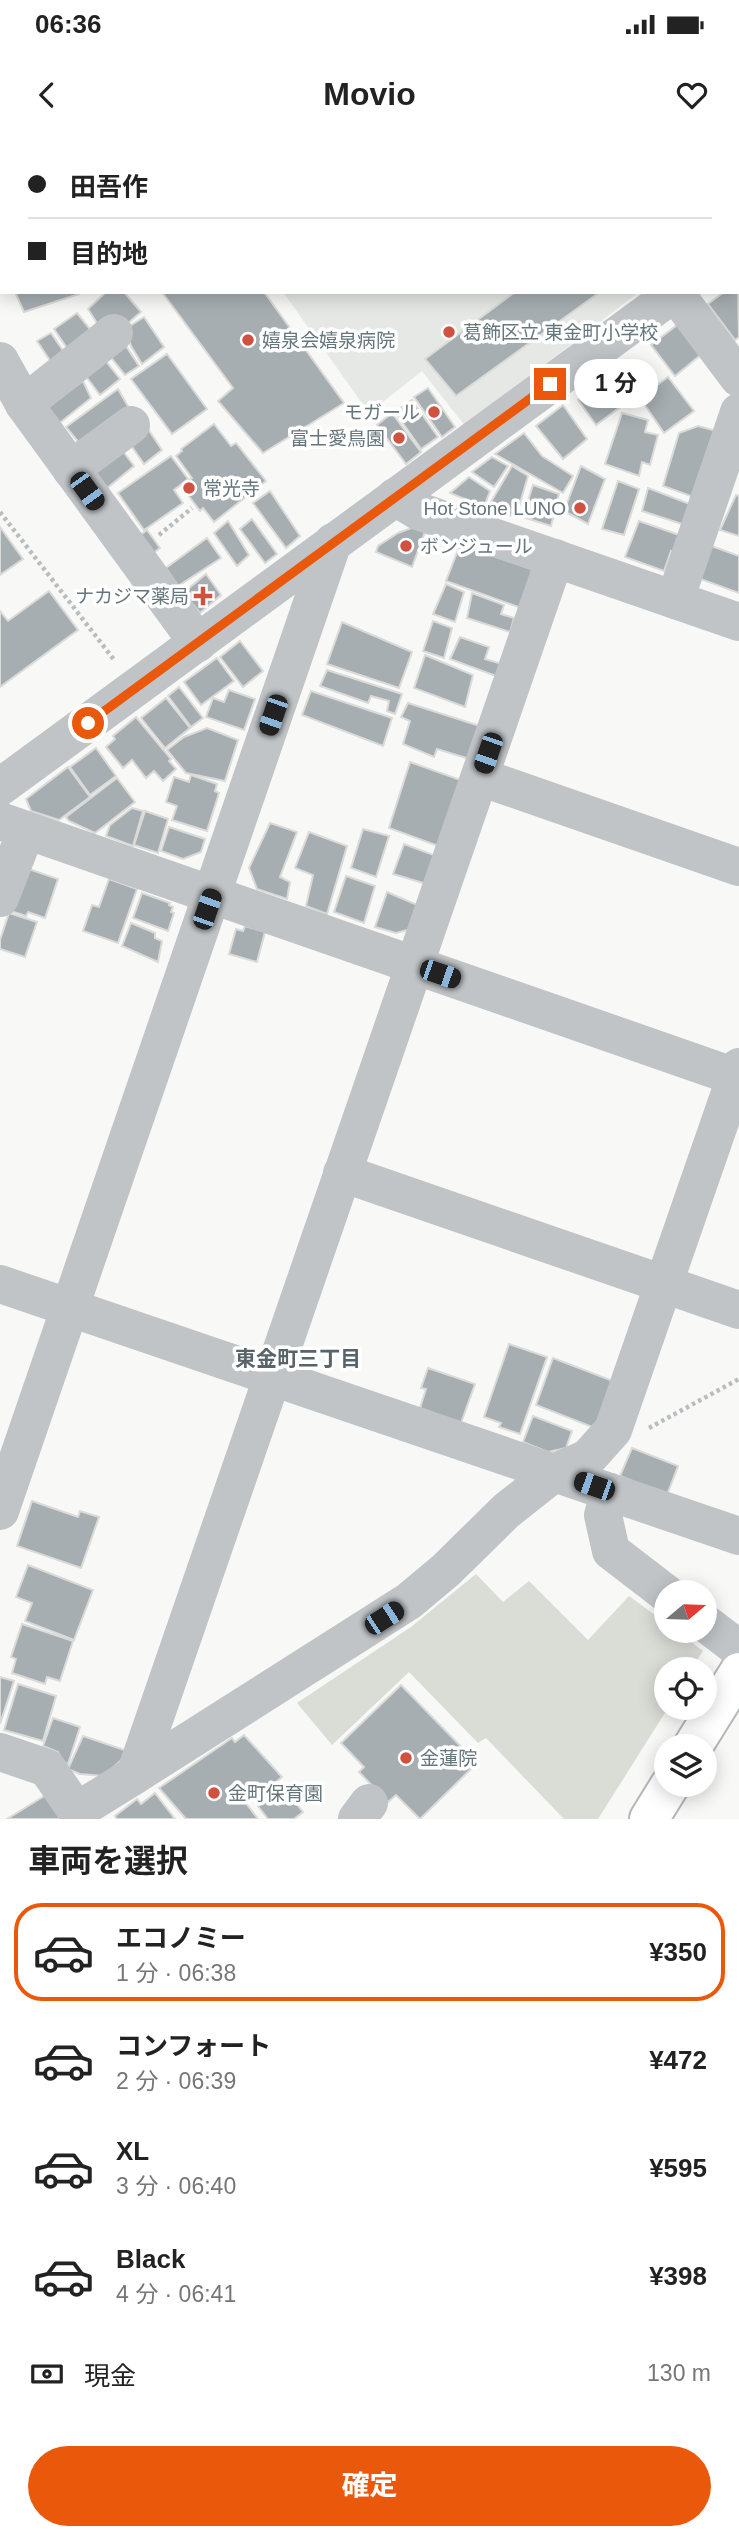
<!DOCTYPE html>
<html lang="ja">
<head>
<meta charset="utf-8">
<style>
  :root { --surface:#fff; --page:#f6f6f6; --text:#222; --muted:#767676; --line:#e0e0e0; --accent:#ea580c }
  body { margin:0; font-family:Arial,"Noto Sans JP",sans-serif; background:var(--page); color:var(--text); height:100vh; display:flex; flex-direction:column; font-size:26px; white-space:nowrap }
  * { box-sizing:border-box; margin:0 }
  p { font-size:23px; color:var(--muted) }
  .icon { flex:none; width:38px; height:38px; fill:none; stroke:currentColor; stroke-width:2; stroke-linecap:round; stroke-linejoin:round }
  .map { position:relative; height:1679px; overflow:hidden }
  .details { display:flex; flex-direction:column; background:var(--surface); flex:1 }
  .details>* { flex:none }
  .hud { position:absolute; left:0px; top:0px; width:740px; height:154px; box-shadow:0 4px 18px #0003; display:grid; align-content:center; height:154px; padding:0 28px; background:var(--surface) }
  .needle { width:46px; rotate:71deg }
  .fabs { position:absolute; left:654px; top:1440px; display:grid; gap:14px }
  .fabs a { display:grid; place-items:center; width:63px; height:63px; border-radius:50%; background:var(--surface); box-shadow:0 4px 18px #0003; font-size:35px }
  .end { position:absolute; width:32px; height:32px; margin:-16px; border:9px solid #ea580c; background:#fff; box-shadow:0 0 0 4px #fff }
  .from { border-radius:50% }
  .bubble { position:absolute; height:49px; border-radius:24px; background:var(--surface); box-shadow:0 4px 18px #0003; font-size:23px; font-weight:700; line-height:49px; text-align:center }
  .car { position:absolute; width:21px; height:42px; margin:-21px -10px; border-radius:9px; box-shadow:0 0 5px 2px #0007; background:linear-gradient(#222 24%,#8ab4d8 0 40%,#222 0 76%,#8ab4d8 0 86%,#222 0) }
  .hud b { display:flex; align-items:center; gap:24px; height:66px; font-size:26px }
  .hud b+b { border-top:2px solid var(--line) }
  .hud i { width:18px; height:18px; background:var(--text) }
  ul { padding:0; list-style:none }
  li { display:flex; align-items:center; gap:21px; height:98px; margin:0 14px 10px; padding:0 14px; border:4px solid transparent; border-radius:28px }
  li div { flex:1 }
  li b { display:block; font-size:26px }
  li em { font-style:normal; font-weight:700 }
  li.selected { border-color:var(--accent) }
  li>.icon { width:63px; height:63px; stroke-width:1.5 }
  h2 { padding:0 28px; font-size:32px; line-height:84px }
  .pay { display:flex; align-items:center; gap:18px; height:77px; padding:0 28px; font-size:26px }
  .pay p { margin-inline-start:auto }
  .button { display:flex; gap:14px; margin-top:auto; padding:14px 28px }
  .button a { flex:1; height:80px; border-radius:42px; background:var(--accent); color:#fff; font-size:28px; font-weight:700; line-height:80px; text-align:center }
  .status { display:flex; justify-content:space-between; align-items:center; height:49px; padding:0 35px; background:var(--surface); direction:ltr }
  .status svg { height:19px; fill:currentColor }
  header { display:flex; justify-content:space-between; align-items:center; height:91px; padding:0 28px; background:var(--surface); font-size:32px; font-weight:700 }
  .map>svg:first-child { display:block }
</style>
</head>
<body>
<div class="status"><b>06:36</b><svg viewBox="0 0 49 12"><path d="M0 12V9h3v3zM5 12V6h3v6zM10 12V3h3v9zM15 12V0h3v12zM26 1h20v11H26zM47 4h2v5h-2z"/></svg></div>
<header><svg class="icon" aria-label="back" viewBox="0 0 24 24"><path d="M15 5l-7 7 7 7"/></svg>Movio<svg class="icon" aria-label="heart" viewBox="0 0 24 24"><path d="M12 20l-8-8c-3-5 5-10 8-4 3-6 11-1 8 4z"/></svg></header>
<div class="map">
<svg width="739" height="1679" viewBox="0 0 739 1679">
  <rect width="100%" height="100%" fill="#f8f8f6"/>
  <g fill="#e6e8e6">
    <polygon points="174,0 685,0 686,2 175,2"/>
    <polygon points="283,152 639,152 465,286 422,231 369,273"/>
  </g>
  <polygon fill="#d9ddd6" points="476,1434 503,1462 529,1441 588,1500 629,1456 667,1484 667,1491 677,1491 703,1511 691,1529 667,1530 668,1568 598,1679 564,1679 486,1598 478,1603 409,1532 332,1605 297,1563 411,1487"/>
  <g fill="#a6aeb2" stroke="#dadad8" stroke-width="2">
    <polygon points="0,0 72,0 2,2 2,122"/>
    <polygon points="584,0 656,0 657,2 585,2"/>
    <polygon points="738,145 739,197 735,200 708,164 724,152 738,152"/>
    <polygon points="15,152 79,152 79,154 24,172"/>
    <polygon points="106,152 124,152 141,172 127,184 102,191 88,169"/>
    <polygon points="162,152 264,152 344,263 263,313 218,261 233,248"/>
    <polygon points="515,152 600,152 456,256 425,219"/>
    <polygon points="77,173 94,194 69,211 54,189"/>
    <polygon points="144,177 164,207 142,224 131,206 125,189"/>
    <polygon points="681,182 703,213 675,236 651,205"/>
    <polygon points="51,193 66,215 53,225 37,201"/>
    <polygon points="124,203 139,226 125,235 110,216"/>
    <polygon points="167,214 207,269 172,294 131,239"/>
    <polygon points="105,220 120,239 100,255 85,235"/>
    <polygon points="612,233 631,259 596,285 578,260"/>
    <polygon points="668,237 694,271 664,293 640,258"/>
    <polygon points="83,241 91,258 57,285 47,268"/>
    <polygon points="428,248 455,287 442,297 414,257"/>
    <polygon points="118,249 129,268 80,304 66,287"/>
    <polygon points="412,260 438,297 421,309 395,272"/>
    <polygon points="563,265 587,299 563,319 536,286"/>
    <polygon points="392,273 421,312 406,324 377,285"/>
    <polygon points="622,273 648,280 645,292 658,295 650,325 642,322 639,336 605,324"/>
    <polygon points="214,284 231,306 236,303 266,341 214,382 203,368 200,371 182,347 192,338 176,316 182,311 181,309"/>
    <polygon points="146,286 162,310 144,324 128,301"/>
    <polygon points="698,286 720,292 699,359 663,346 679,293"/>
    <polygon points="524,293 542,316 573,336 563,353 495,314"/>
    <polygon points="122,310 134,326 106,349 94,332"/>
    <polygon points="171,316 188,339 174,350 183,363 144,390 118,353"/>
    <polygon points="492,317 508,326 494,347 472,332"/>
    <polygon points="512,326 528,336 516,377 488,367"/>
    <polygon points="581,326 605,339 588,384 564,371"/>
    <polygon points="469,337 490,351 484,367 450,353"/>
    <polygon points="618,341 639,349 624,395 602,389"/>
    <polygon points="533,345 559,354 551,386 523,377"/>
    <polygon points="648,348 695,366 688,386 642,371"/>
    <polygon points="270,351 300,396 286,408 253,363"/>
    <polygon points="736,355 739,356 739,396 720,390"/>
    <polygon points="252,379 277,414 265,423 240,389"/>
    <polygon points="228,381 249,415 237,426 214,393"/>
    <polygon points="639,381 682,396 678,413 671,411 664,431 625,417"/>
    <polygon points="419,385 426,389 412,427 376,412 378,406 398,393"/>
    <polygon points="0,387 23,419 0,435"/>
    <polygon points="147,390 160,408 152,414 139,396"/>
    <polygon points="207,398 221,418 178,446 166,428"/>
    <polygon points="706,404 739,416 739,453 695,437"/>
    <polygon points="460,405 535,430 524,469 446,441"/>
    <polygon points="206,434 221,455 200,473 183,453"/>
    <polygon points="446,444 464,452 455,482 433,474"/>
    <polygon points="49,451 78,490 0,547 0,471 8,481"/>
    <polygon points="472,453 504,465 501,474 514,478 510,492 467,478"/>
    <polygon points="433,481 452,488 444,518 423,511"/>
    <polygon points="342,482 412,512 399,548 327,524"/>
    <polygon points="460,497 489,507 485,519 502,524 496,536 450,519"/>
    <polygon points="240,501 263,531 243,547 220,517"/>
    <polygon points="425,515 473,535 465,567 414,548"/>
    <polygon points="217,518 234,541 201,565 184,542"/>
    <polygon points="327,530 402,554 395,574 387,571 389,561 371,556 368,563 320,546"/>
    <polygon points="179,547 203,578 191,587 168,556"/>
    <polygon points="229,550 255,559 244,590 206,577 213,558 224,562"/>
    <polygon points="311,551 392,578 383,606 302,575"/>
    <polygon points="166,558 190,588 165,608 141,578"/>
    <polygon points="408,563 486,588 476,621 437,609 434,617 403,604 410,581 401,577"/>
    <polygon points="136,577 171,619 169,621 176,629 163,641 154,631 146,638 132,620 123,628 106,607 115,599 113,596"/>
    <polygon points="207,588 238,600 225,641 186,633 167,610 184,597"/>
    <polygon points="96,608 116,636 90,655 70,627"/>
    <polygon points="410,622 466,642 441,707 389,688"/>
    <polygon points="68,627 90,657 59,680 31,671 26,659"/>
    <polygon points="191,635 217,644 215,651 219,653 207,691 172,680 177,666 166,662 174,637 189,642"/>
    <polygon points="117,638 135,662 95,693 69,681 66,677"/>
    <polygon points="132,668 143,671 133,706 106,696 110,685"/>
    <polygon points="145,671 168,679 158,713 134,705"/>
    <polygon points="270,683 297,692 280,737 290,742 287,759 257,749 249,728"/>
    <polygon points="169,687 205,699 201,712 183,719 161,711"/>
    <polygon points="363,689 389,696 376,737 351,728"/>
    <polygon points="309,692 347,706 327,774 306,766 313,735 295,728"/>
    <polygon points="404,704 439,717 430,745 393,734"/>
    <polygon points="26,728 58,739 45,778 28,772 26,776 11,771"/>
    <polygon points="346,736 375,746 364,783 334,772"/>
    <polygon points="109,739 137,749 118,803 83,791 92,765 99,767"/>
    <polygon points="387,752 422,767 415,788 396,793 375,787"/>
    <polygon points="142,753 170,763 169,765 173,767 171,772 174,773 168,791 133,778"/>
    <polygon points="9,773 37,782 25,817 0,809 0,800"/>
    <polygon points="131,783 155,793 155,798 162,801 158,822 122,806"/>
    <polygon points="245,786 265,792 257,822 229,814 236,789 243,791"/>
    <polygon points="509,1204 547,1217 520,1294 499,1287 501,1283 484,1277"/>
    <polygon points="553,1218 618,1243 600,1290 536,1265"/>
    <polygon points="428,1228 475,1244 461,1283 420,1268 426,1249 421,1248"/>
    <polygon points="533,1276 572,1291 566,1308 548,1312 523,1302"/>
    <polygon points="632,1308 678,1326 667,1355 620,1336"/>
    <polygon points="32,1361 78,1377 80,1371 99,1377 81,1428 17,1406"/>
    <polygon points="28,1425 93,1450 74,1500 25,1481 32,1463 16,1457"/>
    <polygon points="22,1484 73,1501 60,1541 47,1537 45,1544 12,1533 16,1519 11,1517"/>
    <polygon points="0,1537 14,1541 0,1584"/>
    <polygon points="18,1544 56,1556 43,1601 4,1590"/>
    <polygon points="401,1545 477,1623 420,1679 396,1655 388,1662 359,1632 364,1627 341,1603"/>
    <polygon points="53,1578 80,1587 68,1624 63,1622 58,1612 43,1606"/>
    <polygon points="244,1595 282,1637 258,1657 253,1650 242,1658 258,1679 186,1679 159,1648 232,1598 235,1602"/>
    <polygon points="83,1596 130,1612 104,1636 80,1634 68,1629"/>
    <polygon points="283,1647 303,1672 294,1679 268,1679 258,1666"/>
    <polygon points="155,1653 175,1679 117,1679 115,1676 137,1659 141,1664"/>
    <polygon points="46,1655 61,1679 7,1679"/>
  </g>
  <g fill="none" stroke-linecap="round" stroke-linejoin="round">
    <defs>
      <g id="major">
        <polyline points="693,1606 739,1532"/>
        <polyline points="649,1679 670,1645"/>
      </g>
    </defs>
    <use href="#major" stroke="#b2b7b9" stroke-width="42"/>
    <g stroke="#babdbf" stroke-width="4.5" stroke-dasharray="3.5 3.5" stroke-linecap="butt">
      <polyline points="0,372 115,521"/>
      <polyline points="159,395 192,368"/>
      <polyline points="649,1288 739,1239"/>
    </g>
    <g stroke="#c0c4c7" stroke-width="38">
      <polyline points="738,106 739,106"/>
      <polyline points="675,153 739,238"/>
      <polyline points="0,221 24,264 198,503"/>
      <polyline points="24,264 114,193"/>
      <polyline points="71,329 131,285"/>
      <polyline points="395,357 418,371 739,482"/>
      <polyline points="675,460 739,272"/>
      <polyline points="480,637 739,727"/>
      <polyline points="0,647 676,152"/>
      <polyline points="0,681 739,938"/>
      <polyline points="0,758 26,691"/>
      <polyline points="342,1033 739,1170"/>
      <polyline points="0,1144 739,1396"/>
      <polyline points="610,1352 603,1375 611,1411 667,1454"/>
      <polyline points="0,1371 333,402"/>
      <polyline points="705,1483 739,1509"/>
      <polyline points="0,1612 47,1628 82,1679"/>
      <polyline points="135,1635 409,1461 446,1430 506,1371 554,1333 588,1318 613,1290 739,927"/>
      <polyline points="77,1671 135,1635 555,418"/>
      <polyline points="357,1679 369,1663"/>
    </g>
    <use href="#major" stroke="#fff" stroke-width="38"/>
  </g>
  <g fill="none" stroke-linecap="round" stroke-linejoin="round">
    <polyline stroke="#ea580c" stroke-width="9" points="88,583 550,244"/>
  </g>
  <g fill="#cf513f" stroke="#fff" stroke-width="2.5">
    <circle cx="449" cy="192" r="7"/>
    <circle cx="248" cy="200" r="7"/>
    <circle cx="434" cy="272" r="7"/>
    <circle cx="399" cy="298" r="7"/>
    <circle cx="189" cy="348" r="7"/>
    <circle cx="580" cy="368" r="7"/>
    <circle cx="406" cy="406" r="7"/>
    <path d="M199.5 445.5h7v7h7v7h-7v7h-7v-7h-7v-7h7z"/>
    <circle cx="406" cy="1618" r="7"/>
    <circle cx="214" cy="1653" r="7"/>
  </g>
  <g text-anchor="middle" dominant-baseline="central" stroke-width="7" stroke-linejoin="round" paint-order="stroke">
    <g font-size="19" fill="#66767d" stroke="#fff" text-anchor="start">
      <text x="463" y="192">葛飾区立 東金町小学校</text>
      <text x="262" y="200">嬉泉会嬉泉病院</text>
      <text x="420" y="272" text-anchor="end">モガール</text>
      <text x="385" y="298" text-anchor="end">富士愛鳥園</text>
      <text x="203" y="348">常光寺</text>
      <text x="566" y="368" text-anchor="end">Hot Stone LUNO</text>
      <text x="420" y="406">ボンジュール</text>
      <text x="189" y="456" text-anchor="end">ナカジマ薬局</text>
      <text x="420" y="1618">金蓮院</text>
      <text x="228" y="1653">金町保育園</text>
    </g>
    <g font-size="21" font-weight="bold" fill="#586469" stroke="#fff">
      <text x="298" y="1218">東金町三丁目</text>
    </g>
  </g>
</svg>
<div class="fabs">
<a><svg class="needle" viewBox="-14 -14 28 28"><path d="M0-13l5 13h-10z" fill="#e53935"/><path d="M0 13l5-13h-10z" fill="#767676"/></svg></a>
<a><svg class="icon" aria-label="locate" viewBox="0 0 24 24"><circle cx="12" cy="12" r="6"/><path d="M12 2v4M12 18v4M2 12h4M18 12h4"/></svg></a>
<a><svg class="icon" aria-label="layers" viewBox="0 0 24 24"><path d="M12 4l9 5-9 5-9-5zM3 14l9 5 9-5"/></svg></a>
</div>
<i class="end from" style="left:88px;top:583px"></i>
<i class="end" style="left:550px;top:244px"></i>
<div class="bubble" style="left:574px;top:219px;width:84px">1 分</div>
<i class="car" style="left:87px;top:351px;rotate:144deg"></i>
<i class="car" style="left:273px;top:575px;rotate:199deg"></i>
<i class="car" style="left:488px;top:613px;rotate:199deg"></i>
<i class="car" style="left:207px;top:769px;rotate:19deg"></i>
<i class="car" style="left:440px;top:834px;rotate:109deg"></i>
<i class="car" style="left:594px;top:1346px;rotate:289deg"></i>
<i class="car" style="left:384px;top:1478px;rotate:57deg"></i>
<div class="hud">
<b><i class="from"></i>田吾作</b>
<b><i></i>目的地</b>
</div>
</div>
<section class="details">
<h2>車両を選択</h2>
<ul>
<li class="selected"><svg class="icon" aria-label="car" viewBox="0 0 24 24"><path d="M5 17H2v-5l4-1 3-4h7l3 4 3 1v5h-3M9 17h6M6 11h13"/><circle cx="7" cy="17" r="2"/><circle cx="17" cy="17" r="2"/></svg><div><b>エコノミー</b><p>1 分 · 06:38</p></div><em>¥350</em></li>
<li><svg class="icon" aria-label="car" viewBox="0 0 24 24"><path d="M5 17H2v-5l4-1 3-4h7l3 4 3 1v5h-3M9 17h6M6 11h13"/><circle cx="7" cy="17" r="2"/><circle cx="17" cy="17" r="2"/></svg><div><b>コンフォート</b><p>2 分 · 06:39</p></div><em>¥472</em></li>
<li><svg class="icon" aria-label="car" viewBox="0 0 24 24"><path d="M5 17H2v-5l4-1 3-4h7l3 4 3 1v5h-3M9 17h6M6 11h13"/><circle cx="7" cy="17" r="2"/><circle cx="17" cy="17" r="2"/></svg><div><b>XL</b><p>3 分 · 06:40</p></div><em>¥595</em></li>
<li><svg class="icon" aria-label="car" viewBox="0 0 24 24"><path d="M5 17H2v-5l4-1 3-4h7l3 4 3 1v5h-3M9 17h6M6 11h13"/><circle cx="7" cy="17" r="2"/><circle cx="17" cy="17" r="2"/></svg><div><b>Black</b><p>4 分 · 06:41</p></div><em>¥398</em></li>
</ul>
<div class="pay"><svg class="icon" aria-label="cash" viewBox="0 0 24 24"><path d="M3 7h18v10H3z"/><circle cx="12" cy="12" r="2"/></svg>現金<p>130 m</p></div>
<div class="button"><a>確定</a></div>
</section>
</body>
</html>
